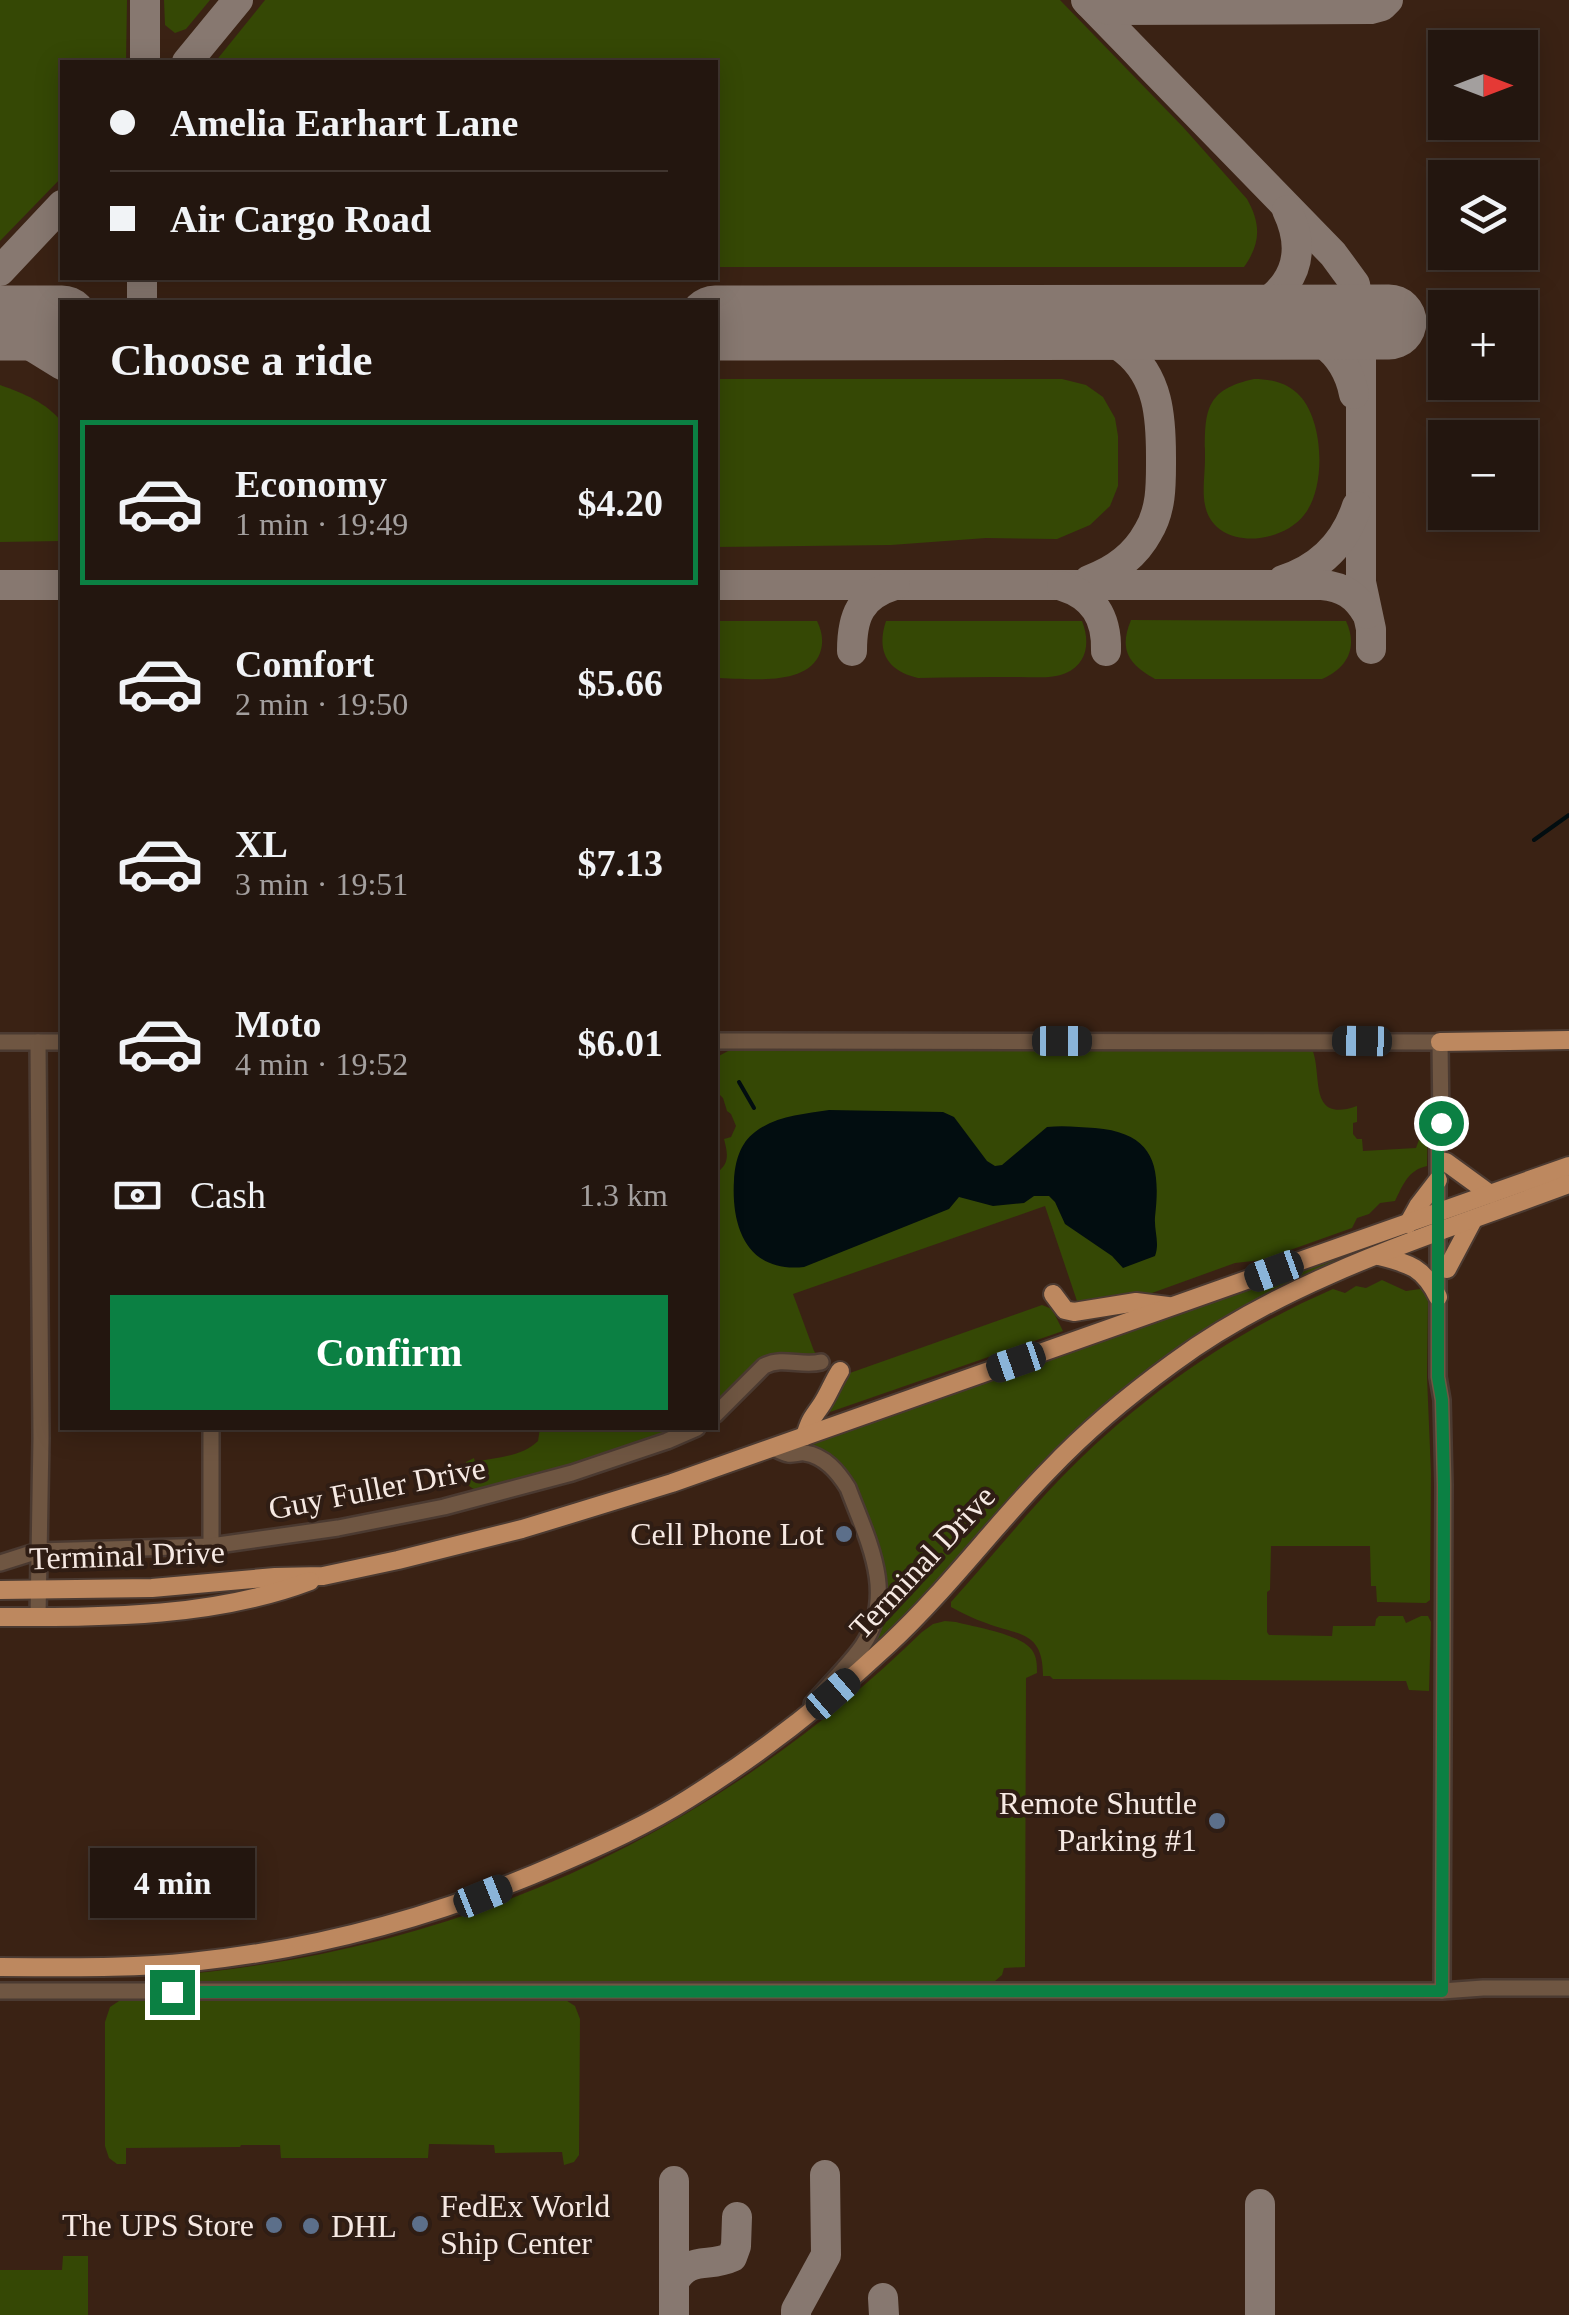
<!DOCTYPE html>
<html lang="en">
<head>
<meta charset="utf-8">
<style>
  :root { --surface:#23160f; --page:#2f231d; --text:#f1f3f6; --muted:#a39f9e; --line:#40352f; --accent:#0b8043 }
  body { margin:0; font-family:Georgia,serif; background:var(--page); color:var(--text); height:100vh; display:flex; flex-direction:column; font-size:38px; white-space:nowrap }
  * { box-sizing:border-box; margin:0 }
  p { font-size:32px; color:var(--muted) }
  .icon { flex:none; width:55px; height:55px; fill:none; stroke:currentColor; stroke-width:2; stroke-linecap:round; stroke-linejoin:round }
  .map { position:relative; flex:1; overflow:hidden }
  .sheet { position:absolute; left:60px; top:300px; width:658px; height:1130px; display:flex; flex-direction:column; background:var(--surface); border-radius:0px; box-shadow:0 5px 25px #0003,0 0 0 2px var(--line) }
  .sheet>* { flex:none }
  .top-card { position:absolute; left:60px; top:60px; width:658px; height:220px; border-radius:0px; box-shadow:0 5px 25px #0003,0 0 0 2px var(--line); display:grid; align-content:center; height:220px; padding:0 50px; background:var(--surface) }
  .needle { width:65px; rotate:90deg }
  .controls { position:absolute; left:1428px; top:30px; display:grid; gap:20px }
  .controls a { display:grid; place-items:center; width:110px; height:110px; border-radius:0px; background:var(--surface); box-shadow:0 5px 25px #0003,0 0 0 2px var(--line); font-size:50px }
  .end { position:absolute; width:45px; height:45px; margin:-22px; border:12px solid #0b8043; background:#fff; box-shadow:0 0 0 5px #fff }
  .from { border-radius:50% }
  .bubble { position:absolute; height:70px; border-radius:0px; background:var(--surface); box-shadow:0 5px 25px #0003,0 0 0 2px var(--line); font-size:32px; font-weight:600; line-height:70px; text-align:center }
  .car { position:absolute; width:30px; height:60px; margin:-30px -15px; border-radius:12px; box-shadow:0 0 8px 2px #0007; background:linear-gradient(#222 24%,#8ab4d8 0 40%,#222 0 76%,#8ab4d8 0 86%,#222 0) }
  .top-card b { display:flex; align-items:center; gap:35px; height:95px; font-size:38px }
  .top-card b+b { border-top:2px solid var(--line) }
  .top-card i { width:25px; height:25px; background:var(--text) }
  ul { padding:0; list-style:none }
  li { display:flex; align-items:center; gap:30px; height:165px; margin:0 20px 15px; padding:0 30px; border:5px solid transparent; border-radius:0px }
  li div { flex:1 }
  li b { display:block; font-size:38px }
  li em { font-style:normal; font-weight:600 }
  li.on { border-color:var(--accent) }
  li>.icon { width:90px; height:90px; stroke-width:1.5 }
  h2 { padding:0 50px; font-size:45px; line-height:120px }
  .pay { display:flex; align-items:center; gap:25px; height:110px; padding:0 50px; font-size:38px }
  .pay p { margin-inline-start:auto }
  .cta { display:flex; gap:20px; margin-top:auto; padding:20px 50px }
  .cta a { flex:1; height:115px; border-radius:0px; background:var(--accent); color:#fff; font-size:40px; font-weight:600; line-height:115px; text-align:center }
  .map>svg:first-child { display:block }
</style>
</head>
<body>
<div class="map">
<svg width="1569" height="2315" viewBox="0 0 1569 2315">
  <rect width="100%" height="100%" fill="#2f1d14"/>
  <path fill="#3a2214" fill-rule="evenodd" d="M0,0H1569V2315H0ZM1445,48H1520V122H1445ZM62,62H715V278H62ZM1445,178H1520V252H1445ZM62,302H715V1428H62ZM1445,308H1520V382H1445ZM1445,438H1520V512H1445Z"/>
  <g fill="#354805">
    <polygon points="0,0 127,0 126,62 62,62 62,177 0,241"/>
    <polygon points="164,0 210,0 186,29 175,33 165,25"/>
    <path d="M265,0H1060L1183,127L1247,199C1261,224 1261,243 1244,267H715V62H215Z"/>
    <polygon points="1062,379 1086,385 1103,397 1115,418 1118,436 1118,486 1110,506 1090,525 1057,539 986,538 891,545 715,547 715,379"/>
    <path d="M1254,379C1269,379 1285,382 1297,393C1324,417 1327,487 1304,515C1281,545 1214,551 1205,505C1202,491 1205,473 1205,459C1205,413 1203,390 1254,379Z"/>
    <path d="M0,385C25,394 45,402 62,422V541L0,542Z"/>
    <path d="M1131,620L1346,621C1358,647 1348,668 1322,679H1155C1130,665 1118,651 1131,620Z"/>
    <path d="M715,621H817C822,631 824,642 820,653C807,688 745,678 715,678Z"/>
    <path d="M886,621H1082C1090,641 1088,663 1066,673C1052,679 1034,677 1019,677C985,677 952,677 918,678C887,671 876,651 886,621Z"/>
    <path d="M1166,1047L1169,1049H1312C1323,1074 1307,1124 1357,1106V1122L1353,1123V1134L1357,1139H1362L1363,1151L1416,1148L1420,1137V1106L1424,1102L1428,1104L1427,1166C1408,1170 1403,1185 1395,1201L1380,1203L1369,1214L1357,1218L1352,1228L1262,1260L1235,1263L1152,1293L1079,1307L1045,1206L793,1294L814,1351L819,1357C803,1356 784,1352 769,1355C749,1360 730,1392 715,1406V1174C730,1164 728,1155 724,1139L731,1137L736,1126L731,1114L727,1111L723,1098L715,1090V1058L730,1050L768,1048Z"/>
    <path d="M1333,1257L1335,1262L1327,1270L1185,1345L872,1649L869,1646C900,1598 884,1560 866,1512C861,1501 858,1485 851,1476C841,1464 827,1455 813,1448L811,1443Z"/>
    <path d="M1382,1280L1406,1291L1427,1288L1428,1293L1427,1377L1431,1473L1430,1600L1426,1603L1377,1602L1376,1586H1371L1370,1546H1271L1270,1590L1267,1592V1632L1269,1635L1332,1636L1333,1626H1375L1376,1619L1379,1616H1403L1406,1623L1421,1616H1428L1431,1622L1429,1691L1409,1690L1406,1681L1053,1679L1050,1676H1043C1043,1631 1020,1636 986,1623C974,1619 962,1613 951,1607V1602C987,1562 1021,1520 1058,1481C1137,1399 1229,1334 1333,1289L1345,1293L1356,1286L1366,1288Z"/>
    <polygon points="1042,1305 1052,1309 1063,1331 830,1412 826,1410 847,1374"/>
    <path d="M540,1428H681L594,1458L480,1491C465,1488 461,1476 466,1462L474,1458L475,1462C496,1457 522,1457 538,1441Z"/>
    <path d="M945,1621L956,1622C974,1627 1021,1634 1032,1650C1037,1657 1037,1665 1037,1673L1026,1678L1025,1967L1004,1968L1002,1975L995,1981L166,1983V1976C459,1952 711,1837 922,1632L933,1624Z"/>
    <polygon points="125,1997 561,1997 575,2006 580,2019 579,2155 574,2162 564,2165 562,2152 495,2153 494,2145 429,2144 428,2158 281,2158 280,2145 241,2145 240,2147 126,2148 126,2164 117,2164 109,2158 105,2146 105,2022 110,2007"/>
    <polygon points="63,2256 88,2256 88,2315 0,2315 0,2270 62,2270"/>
  </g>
  <path fill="#020d10" d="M829,1110L943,1112L954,1117L987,1161L995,1166L1002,1165L1047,1127C1063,1125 1079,1127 1095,1128C1154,1133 1161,1165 1155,1217C1154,1232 1160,1242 1155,1256L1123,1268L1112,1256L1065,1224L1055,1202L1049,1196H1034L1024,1203L993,1206L959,1197L949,1209L804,1267C747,1273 731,1227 734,1180C735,1162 740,1143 755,1132C775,1116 804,1114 829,1110Z"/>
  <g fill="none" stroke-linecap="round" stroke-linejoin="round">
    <g stroke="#020d10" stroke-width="4">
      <polyline points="1534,840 1569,815"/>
      <polyline points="739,1082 754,1108"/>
    </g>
    <g stroke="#877870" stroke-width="30">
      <polyline points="1086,0 1333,254 1355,284 1361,322 1361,582 1371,629 1371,649"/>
      <polyline points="1089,3 1110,10 1371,9 1382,6 1388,0"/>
      <polyline points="145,62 145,0"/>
      <polyline points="187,62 238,0"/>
      <polyline points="0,271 62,205"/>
      <polyline points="142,302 142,278"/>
      <path d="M1022,323C1060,326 1095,326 1125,350C1159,377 1161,418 1161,457C1161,483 1162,509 1148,532C1135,556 1114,571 1089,580"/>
      <path d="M1221,323C1276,307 1316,271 1287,210"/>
      <path d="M1267,323C1310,329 1345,348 1354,394"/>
      <polyline points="0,335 28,344 62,365"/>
      <path d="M1283,580C1320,568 1345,543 1357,506"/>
      <polyline points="0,585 62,585"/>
      <path d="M715,585H1322C1343,587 1356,595 1367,614"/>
      <path d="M1062,586C1094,596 1107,618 1106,651"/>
      <path d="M852,651C852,616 860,596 895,585"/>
      <polyline points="1260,2204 1260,2315"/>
      <path d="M674,2282C689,2255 709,2268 732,2257L736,2246L737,2217"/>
      <polyline points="883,2298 884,2315"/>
      <polyline points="674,2315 674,2181"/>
      <polyline points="796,2315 796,2310 826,2255 825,2175"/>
    </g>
    <g stroke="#877870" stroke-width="75">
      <polyline points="0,323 62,323"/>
      <polyline points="715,323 1389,322"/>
    </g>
    <defs>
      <g id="minor">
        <polyline points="715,1041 1440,1042 1441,1123 1438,1134 1438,1377 1442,1400 1444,1485 1442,1991"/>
        <polyline points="0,1042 62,1042"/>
        <path d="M715,1415L764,1366C783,1356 801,1367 821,1362"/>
        <path d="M773,1448C778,1450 783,1453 788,1454C794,1455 799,1452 805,1453C825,1456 838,1472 848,1488C867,1539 897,1593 863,1645C851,1663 827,1686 812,1704"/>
        <polyline points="211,1546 211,1428"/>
        <polyline points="0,1563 38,1551 211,1546 338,1528 444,1507 572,1473 667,1441 697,1428"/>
        <polyline points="38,1617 41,1438 38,1042"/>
        <polyline points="0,1991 1442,1991 1483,1988 1569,1988"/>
      </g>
      <g id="major">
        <polyline points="1440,1042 1569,1040"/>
        <polyline points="1446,1162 1490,1194"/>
        <polyline points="1408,1224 1418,1206 1438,1180"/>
        <path d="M1379,1256C1410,1264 1423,1267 1438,1297"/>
        <polyline points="1447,1269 1473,1220"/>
        <polyline points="1053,1294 1065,1310 1074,1312 1136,1302 1168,1306"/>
        <path d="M805,1436C811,1417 812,1419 822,1404C829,1393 833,1382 840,1371"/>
        <polyline points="0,1590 152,1588 275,1577 323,1576 398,1560 522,1529 672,1483 1569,1166"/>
        <path d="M0,1617C104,1617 212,1618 310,1581"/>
        <path d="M0,1967C64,1967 127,1969 191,1962C318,1949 441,1915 558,1864C602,1845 647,1825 688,1799C760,1754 827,1702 889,1644C947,1590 994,1526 1049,1470C1086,1431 1129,1395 1173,1363C1289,1277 1435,1234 1569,1184"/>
      </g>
    </defs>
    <use href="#minor" stroke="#4b3a31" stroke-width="20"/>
    <use href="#major" stroke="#4b3a31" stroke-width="22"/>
    <use href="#minor" stroke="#6f5642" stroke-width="15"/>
    <use href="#major" stroke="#bd885f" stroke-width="18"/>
  </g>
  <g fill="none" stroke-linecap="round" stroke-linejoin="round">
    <polyline stroke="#0b8043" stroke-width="12" points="172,1992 1442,1991 1444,1485 1442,1400 1438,1377 1438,1134 1441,1123"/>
  </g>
  <g fill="#5c6f8a" stroke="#2f1d14" stroke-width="4">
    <circle cx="844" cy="1534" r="10"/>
    <circle cx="1217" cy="1821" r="10"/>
    <circle cx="420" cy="2224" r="10"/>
    <circle cx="274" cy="2225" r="10"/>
    <circle cx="311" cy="2226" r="10"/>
  </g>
  <g text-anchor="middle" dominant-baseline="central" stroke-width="8" stroke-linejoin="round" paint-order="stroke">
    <g font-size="32" fill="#f6e9e3" stroke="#2f1d14">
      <text transform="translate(377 1488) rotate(-11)">Guy Fuller Drive</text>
      <text transform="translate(127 1555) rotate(-2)">Terminal Drive</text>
      <text transform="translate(922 1562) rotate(-47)">Terminal Drive</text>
    </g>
    <g font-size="32" fill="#f6e9e3" stroke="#2f1d14" text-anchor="end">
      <text x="824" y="1534">Cell Phone Lot</text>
      <text x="1197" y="1803">Remote Shuttle<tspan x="1197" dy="37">Parking #1</tspan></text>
      <text x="440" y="2206" text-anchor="start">FedEx World<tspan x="440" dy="37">Ship Center</tspan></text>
      <text x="254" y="2225">The UPS Store</text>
      <text x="331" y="2226" text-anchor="start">DHL</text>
    </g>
  </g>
</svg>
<div class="controls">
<a><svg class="needle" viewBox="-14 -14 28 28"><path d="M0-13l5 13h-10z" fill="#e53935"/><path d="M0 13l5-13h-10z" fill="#a39f9e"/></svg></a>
<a><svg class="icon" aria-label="layers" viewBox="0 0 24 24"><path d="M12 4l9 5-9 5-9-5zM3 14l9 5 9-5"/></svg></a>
<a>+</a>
<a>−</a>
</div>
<i class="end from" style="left:1441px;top:1123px"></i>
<i class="end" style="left:172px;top:1992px"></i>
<div class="bubble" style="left:90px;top:1848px;width:165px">4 min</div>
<i class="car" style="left:1062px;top:1041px;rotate:90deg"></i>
<i class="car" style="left:1362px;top:1041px;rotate:271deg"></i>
<i class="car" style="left:1274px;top:1271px;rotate:250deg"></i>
<i class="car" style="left:1016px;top:1362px;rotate:251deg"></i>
<i class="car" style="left:833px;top:1694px;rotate:49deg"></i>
<i class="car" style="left:483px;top:1896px;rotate:68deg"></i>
<div class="top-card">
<b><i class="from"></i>Amelia Earhart Lane</b>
<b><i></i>Air Cargo Road</b>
</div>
<section class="sheet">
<h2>Choose a ride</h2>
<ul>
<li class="on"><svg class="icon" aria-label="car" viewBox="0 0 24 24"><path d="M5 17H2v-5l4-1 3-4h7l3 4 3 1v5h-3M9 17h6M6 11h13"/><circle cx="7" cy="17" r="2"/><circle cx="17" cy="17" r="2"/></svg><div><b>Economy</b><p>1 min · 19:49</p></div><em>$4.20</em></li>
<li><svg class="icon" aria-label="car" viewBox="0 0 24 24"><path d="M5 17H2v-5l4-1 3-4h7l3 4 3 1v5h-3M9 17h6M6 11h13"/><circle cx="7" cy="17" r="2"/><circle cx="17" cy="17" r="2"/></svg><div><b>Comfort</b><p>2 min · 19:50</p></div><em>$5.66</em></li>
<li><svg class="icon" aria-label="car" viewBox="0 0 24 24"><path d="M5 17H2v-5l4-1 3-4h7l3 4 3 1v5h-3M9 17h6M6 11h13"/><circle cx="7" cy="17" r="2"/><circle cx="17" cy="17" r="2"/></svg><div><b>XL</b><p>3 min · 19:51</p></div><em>$7.13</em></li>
<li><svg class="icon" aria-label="car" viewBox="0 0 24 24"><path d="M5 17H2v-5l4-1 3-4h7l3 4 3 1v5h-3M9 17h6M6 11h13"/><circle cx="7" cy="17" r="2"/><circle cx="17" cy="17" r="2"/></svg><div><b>Moto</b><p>4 min · 19:52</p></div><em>$6.01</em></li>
</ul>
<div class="pay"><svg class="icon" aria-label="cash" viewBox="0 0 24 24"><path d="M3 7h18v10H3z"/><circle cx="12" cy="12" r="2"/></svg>Cash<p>1.3 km</p></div>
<div class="cta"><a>Confirm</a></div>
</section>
</div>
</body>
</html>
